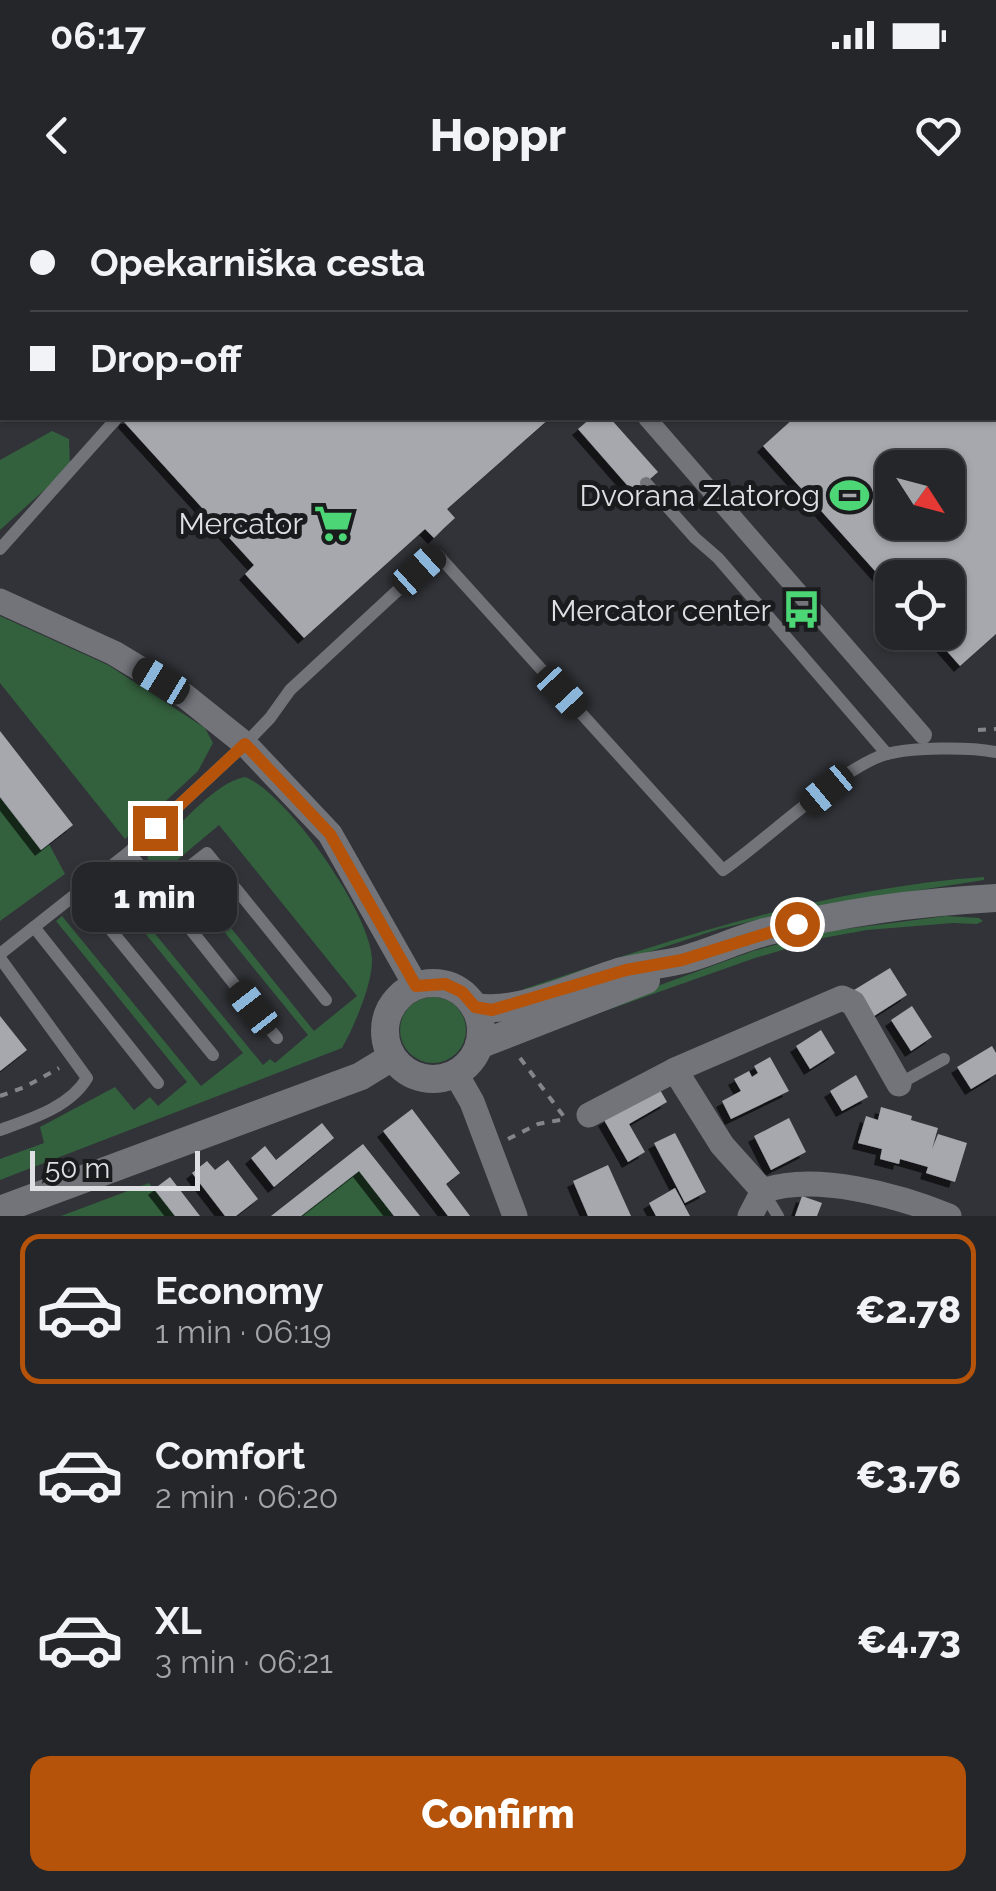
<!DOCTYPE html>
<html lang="en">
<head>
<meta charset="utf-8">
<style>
  :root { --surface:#25262a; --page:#313236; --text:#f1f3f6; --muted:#a3a5a8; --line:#424347; --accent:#b45309 }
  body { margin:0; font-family:Raleway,sans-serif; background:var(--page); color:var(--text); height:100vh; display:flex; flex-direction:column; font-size:38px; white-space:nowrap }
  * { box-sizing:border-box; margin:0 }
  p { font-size:32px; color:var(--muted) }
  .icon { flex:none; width:55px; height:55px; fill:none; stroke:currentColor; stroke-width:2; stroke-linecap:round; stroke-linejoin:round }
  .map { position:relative; height:1016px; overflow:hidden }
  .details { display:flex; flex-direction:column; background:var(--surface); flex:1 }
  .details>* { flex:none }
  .top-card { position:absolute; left:0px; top:0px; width:998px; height:220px; box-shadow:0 2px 8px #0004,0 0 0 2px var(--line); display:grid; align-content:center; height:220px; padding:0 30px; background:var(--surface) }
  .needle { width:65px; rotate:126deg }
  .tools { position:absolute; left:875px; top:250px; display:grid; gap:20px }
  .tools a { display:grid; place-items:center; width:90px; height:90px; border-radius:20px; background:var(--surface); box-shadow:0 2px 8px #0004,0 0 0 2px var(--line); font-size:50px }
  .scale { position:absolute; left:30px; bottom:25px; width:170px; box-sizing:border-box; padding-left:10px; border:5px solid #dedfe3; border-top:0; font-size:28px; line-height:35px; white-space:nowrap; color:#dedfe3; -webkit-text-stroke:8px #1a1b1d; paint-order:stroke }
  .end { position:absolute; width:45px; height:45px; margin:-22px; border:12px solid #b45309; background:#fff; box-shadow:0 0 0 5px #fff }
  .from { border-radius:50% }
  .bubble { position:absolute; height:70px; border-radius:20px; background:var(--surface); box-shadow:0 2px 8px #0004,0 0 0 2px var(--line); font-size:32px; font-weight:800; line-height:70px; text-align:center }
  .car { position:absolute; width:30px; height:60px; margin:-30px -15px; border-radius:12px; box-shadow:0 0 8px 2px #0007; background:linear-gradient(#222 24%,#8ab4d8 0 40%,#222 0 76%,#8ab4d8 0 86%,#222 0) }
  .top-card b { display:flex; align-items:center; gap:35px; height:95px; font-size:38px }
  .top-card b+b { border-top:2px solid var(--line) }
  .top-card i { width:25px; height:25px; background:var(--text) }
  ul { padding:18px 0 0; list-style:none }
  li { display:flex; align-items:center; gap:30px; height:150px; margin:0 20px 15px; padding:0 10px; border:5px solid transparent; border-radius:20px }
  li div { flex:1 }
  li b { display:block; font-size:38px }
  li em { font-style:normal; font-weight:800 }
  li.selected { border-color:var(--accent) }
  li>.icon { width:90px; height:90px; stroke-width:1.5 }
  .primary-button { display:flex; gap:20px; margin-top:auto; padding:20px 30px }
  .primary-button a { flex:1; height:115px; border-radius:20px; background:var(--accent); color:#fff; font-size:40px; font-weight:800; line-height:115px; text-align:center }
  .status { display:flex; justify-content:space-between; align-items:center; height:70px; padding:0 50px; background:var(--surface); direction:ltr }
  .status svg { height:28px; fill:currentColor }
  header { display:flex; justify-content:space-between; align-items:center; height:130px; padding:0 30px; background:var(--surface); font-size:45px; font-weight:800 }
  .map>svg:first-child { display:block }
</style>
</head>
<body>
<div class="status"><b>06:17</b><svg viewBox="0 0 49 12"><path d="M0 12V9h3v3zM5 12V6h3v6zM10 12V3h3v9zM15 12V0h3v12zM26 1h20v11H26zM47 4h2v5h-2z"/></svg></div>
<header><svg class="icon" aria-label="back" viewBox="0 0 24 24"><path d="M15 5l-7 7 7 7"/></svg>Hoppr<svg class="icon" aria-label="heart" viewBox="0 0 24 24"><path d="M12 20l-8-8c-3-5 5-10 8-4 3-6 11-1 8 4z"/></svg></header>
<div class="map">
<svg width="996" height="1016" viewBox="0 0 996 1016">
  <defs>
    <filter id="shadow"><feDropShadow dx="-6" dy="6" stdDeviation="0" flood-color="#0009"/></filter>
  </defs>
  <rect width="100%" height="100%" fill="#313338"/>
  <g fill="#33603d">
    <polygon points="511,0 976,0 973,2"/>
    <polygon points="52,231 69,239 70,267 0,330 0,260"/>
    <polygon points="0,416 108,465 205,528 213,543 198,571 125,639 0,483"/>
    <path d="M245,577C287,593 371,714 372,759C373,783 354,827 342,848L0,980V959L44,943L40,927L115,887L134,910L150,897L158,906L187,882L56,721L62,716L201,886L243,853L104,683L110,679L263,865L270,859L275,863L308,835L183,681L189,676L314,831L357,796L219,625L169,667L162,669L151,664L147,657C173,634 213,582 245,577Z"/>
    <polygon points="0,597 41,650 49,644 65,674 0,721"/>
    <path d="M984,677V680L811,707L719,729L521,794L524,789C675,738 824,688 984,677Z"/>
    <polygon points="946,716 979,718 983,721 977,724 953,723 867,730 823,738 755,758 537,835 540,829 753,751 822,732"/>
    <circle cx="433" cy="830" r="33"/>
    <polygon points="359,971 394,1016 301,1016"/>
    <polygon points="149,983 175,1016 61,1016"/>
  </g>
  <g fill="#a6a8ae" fill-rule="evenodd" filter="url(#shadow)">
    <polygon points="126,218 550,218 447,309 455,318 444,328 434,338 425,329 304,438 245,374 254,365 124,222"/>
    <polygon points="591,218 610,218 658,272 634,293 578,229"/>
    <path d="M794,218H996V434L960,466L930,432H948V378H892V390L763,246ZM892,268H948V322H892Z"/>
    <polygon points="0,531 73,625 41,650 0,597"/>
    <polygon points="890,768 907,795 871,818 854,790"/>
    <polygon points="912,806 932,837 911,851 891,820"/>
    <polygon points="0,816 27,850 0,871"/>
    <polygon points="821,830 835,853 810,869 796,846"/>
    <polygon points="992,846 996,853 996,874 971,889 957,867"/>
    <polygon points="770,857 789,891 731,919 722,901 741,891 734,879 749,871 752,877 758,873 754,866"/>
    <polygon points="856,875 868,897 842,911 830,891"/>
    <polygon points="659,888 667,902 629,924 645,952 628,962 604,920"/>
    <polygon points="881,907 912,916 911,920 938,928 932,949 938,934 967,943 955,982 926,973 928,967 900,959 899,964 880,959 882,949 858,943 866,916 878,920"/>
    <polygon points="412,909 460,973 446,984 470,1016 448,1016 383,931"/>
    <polygon points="789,918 806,952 771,970 754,936"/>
    <polygon points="322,923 334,938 274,987 251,958 265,946 276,960"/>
    <polygon points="675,933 706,992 685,1003 654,943"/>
    <polygon points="363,944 420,1016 394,1016 359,971 301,1016 271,1016"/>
    <polygon points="228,960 258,999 236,1016 225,1016 192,973 207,961 215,970"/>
    <polygon points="608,965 631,1016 588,1016 573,981"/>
    <polygon points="170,977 200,1016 175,1016 154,989"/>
    <polygon points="675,988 690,1016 656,1016 649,1003"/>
    <polygon points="802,996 822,1003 817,1016 795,1016"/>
  </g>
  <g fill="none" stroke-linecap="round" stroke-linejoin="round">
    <g stroke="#84858a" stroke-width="4" stroke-dasharray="8 8" stroke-linecap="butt">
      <polyline points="978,530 996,529"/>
      <polyline points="520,858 565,918"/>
      <polyline points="0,896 25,887 59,868"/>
      <polyline points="508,939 538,924 565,919"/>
    </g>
    <g stroke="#73747a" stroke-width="12">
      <polyline points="112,0 112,2"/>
      <polyline points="995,134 996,135"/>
      <polyline points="646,283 695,338 718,358 887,554"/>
      <polyline points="0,349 117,218"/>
      <polyline points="129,652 277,838"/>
      <polyline points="159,690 207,653 326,800"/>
      <polyline points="79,691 213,855"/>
      <polyline points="34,727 158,883"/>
      <path d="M0,754L129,652L245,544L270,518L290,490L437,354L723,670C764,642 844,565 887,554C912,547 971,547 996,552"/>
      <path d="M0,758L87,878C70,907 31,919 0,930"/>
      <polyline points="899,884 944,859"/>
      <polyline points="763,991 778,1016"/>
    </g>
    <g stroke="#73747a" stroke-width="18">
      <polyline points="454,0 456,2"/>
      <polyline points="647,218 923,535"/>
    </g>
    <g stroke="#73747a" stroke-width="25">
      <polyline points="0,85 2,88"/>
      <polyline points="0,140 2,138"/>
      <polyline points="0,401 114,453 185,496 245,544 330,634 416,786"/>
      <polyline points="675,870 842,798 853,803 899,884"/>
      <polyline points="456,874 472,902 515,1016"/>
      <path d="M589,915L675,870L722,945L763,991C815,972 899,996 949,1016"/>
      <polyline points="750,1016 763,991"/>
    </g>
    <g stroke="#73747a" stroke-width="28">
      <circle cx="433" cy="831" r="48"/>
      <path d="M475,807C519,815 579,784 622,771C642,766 662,765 682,760C712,752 740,738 769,731C844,712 919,702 996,698"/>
      <polyline points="479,845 646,780"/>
      <polyline points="0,1010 361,876 392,857"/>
    </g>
  </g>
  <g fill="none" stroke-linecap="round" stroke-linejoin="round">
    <polyline stroke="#b45309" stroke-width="12" points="155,628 245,544 330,634 416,786 445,784 462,792 475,807 492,810 626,770 682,760 797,724"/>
  </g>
  <defs>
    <symbol id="stadium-bare" viewBox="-9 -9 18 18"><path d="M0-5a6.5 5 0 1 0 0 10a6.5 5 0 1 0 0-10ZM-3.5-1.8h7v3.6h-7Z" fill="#4dd676" stroke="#1a1b1d" stroke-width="2.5" paint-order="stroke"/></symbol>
    <symbol id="supermarket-bare" viewBox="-9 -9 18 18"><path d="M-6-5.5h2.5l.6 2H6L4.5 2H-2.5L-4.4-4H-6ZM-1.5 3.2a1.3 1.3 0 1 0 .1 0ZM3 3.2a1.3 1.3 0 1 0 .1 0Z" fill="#4dd676" stroke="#1a1b1d" stroke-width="2.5" paint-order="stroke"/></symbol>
    <symbol id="bus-bare" viewBox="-9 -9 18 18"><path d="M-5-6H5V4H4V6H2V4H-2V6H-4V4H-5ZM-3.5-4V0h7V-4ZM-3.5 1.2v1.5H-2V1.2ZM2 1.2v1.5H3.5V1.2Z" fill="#4dd676" stroke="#1a1b1d" stroke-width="2.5" paint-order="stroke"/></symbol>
  </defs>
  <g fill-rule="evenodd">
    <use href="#stadium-bare" x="822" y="268" width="55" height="55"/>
    <use href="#supermarket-bare" x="306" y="296" width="55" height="55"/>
    <use href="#bus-bare" x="774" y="382" width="55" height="55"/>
  </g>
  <g text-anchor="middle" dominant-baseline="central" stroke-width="10" stroke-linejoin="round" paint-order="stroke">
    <g font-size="30" fill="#dedfe3" stroke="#1a1b1d" text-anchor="end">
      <text x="820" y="295">Dvorana Zlatorog</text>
      <text x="303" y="323">Mercator</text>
      <text x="771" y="410">Mercator center</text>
    </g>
  </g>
</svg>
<div class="tools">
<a><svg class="needle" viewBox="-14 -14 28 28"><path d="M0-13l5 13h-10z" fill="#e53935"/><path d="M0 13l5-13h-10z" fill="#a3a5a8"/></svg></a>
<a><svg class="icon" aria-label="locate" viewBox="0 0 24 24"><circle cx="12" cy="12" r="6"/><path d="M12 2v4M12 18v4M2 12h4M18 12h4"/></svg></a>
</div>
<div class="scale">50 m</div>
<i class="end from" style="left:797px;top:724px"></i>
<i class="end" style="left:155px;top:628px"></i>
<div class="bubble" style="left:72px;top:662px;width:165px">1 min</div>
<i class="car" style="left:419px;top:370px;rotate:48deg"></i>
<i class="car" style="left:161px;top:481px;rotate:301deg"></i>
<i class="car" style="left:562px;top:492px;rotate:137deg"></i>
<i class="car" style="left:827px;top:590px;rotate:230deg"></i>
<i class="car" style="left:253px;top:808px;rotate:322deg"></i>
<div class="top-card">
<b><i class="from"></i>Opekarniška cesta</b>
<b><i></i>Drop-off</b>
</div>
</div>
<section class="details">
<ul>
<li class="selected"><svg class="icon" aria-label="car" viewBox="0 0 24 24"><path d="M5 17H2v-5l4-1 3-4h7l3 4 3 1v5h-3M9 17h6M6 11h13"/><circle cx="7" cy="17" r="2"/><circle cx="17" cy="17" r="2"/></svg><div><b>Economy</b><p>1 min · 06:19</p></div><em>€2.78</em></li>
<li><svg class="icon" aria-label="car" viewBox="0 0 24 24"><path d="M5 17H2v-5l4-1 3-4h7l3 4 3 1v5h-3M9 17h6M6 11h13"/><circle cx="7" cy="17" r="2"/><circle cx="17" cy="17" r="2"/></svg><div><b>Comfort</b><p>2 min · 06:20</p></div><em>€3.76</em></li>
<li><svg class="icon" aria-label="car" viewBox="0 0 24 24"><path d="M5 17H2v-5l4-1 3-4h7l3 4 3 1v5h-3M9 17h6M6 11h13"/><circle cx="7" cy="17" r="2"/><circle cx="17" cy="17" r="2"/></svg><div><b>XL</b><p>3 min · 06:21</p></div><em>€4.73</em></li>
</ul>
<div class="primary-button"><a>Confirm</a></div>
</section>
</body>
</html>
